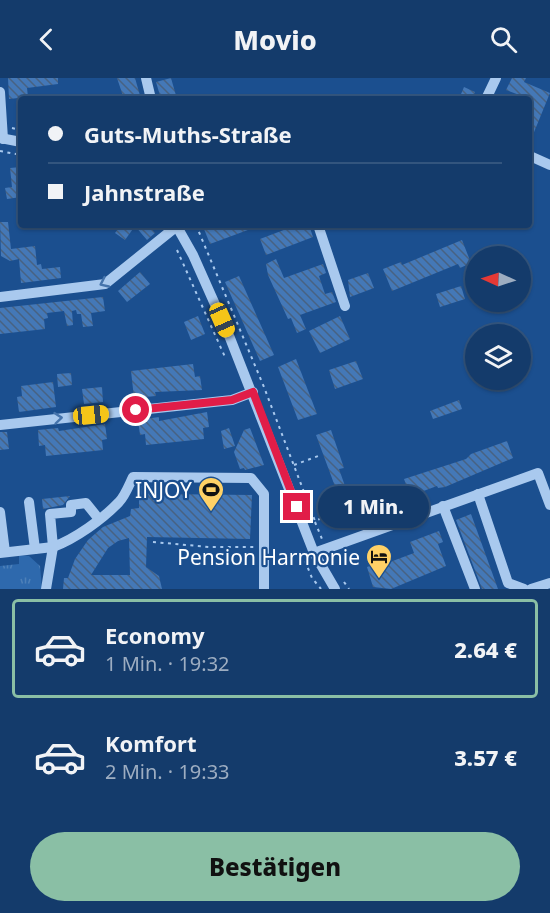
<!DOCTYPE html>
<html lang="de">
<head>
<meta charset="utf-8">
<style>
  :root { --surface:#143b6b; --page:#1d4271; --text:#f1f3f6; --muted:#9dadc1; --line:#33557e; --accent:#8abfa5 }
  body { margin:0; font-family:"Noto Sans",sans-serif; background:var(--page); color:var(--text); height:100vh; display:flex; flex-direction:column; font-size:22px; white-space:nowrap }
  * { box-sizing:border-box; margin:0 }
  p { font-size:20px; color:var(--muted) }
  .icon { flex:none; width:33px; height:33px; fill:none; stroke:currentColor; stroke-width:2; stroke-linecap:round; stroke-linejoin:round }
  .map { position:relative; height:511px; overflow:hidden }
  .sheet { display:flex; flex-direction:column; background:var(--surface); flex:1 }
  .sheet>* { flex:none }
  .top-card { position:absolute; left:18px; top:18px; width:514px; height:132px; border-radius:6px; box-shadow:0 2px 4px #0004,0 0 0 2px var(--line); display:grid; align-content:center; height:132px; padding:0 30px; background:var(--surface) }
  .needle { width:39px; rotate:273deg }
  .fabs { position:absolute; left:465px; top:168px; display:grid; gap:12px }
  .fabs a { display:grid; place-items:center; width:66px; height:66px; border-radius:50%; background:var(--surface); box-shadow:0 2px 4px #0004,0 0 0 2px var(--line); font-size:30px }
  .end { position:absolute; width:27px; height:27px; margin:-14px; border:8px solid #e11d48; background:#fff; box-shadow:0 0 0 3px #fff }
  .from { border-radius:50% }
  .bubble { position:absolute; height:42px; border-radius:21px; background:var(--surface); box-shadow:0 2px 4px #0004,0 0 0 2px var(--line); font-size:20px; font-weight:800; line-height:42px; text-align:center }
  .car { position:absolute; width:18px; height:36px; margin:-18px -9px; border-radius:8px; box-shadow:0 0 4px 2px #0007; background:linear-gradient(#f5c518 24%,#345 0 40%,#f5c518 0 76%,#345 0 86%,#f5c518 0) }
  .top-card b { display:flex; align-items:center; gap:21px; height:57px; font-size:22px }
  .top-card b+b { border-top:2px solid var(--line) }
  .top-card i { width:15px; height:15px; background:var(--text) }
  ul { padding:10px 0 0; list-style:none }
  li { display:flex; align-items:center; gap:18px; height:99px; margin:0 12px 9px; padding:0 18px; border:3px solid transparent; border-radius:6px }
  li div { flex:1 }
  li b { display:block; font-size:22px }
  li em { font-style:normal; font-weight:800 }
  li.selected { border-color:var(--accent) }
  li>.icon { width:54px; height:54px; stroke-width:1.5 }
  .primary-button { display:flex; gap:12px; margin-top:auto; padding:12px 30px }
  .primary-button a { flex:1; height:69px; border-radius:36px; background:var(--accent); color:#111; font-size:24px; font-weight:800; line-height:69px; text-align:center }
  header { display:flex; justify-content:space-between; align-items:center; height:78px; padding:0 30px; background:var(--surface); font-size:27px; font-weight:800 }
  .map>svg:first-child { display:block }
</style>
</head>
<body>
<header><svg class="icon" aria-label="back" viewBox="0 0 24 24"><path d="M15 5l-7 7 7 7"/></svg>Movio<svg class="icon" aria-label="search" viewBox="0 0 24 24"><circle cx="10" cy="10" r="6"/><path d="M15 15l6 6"/></svg></header>
<div class="map">
<svg width="550" height="511" viewBox="0 0 550 511">
  <defs>
    <pattern id="grass-tufts" width="24" height="20" patternUnits="userSpaceOnUse" patternTransform="scale(1.5)"><rect width="24" height="20" fill="#2e69ad"/><path d="M3 7l-1-3M5 7V3M7 7l1-3M15 17l-1-3M17 17v-4M19 17l1-3" fill="none" stroke="#4d80b9"/></pattern>
    <pattern id="building-back-hatch" width="6" height="6" patternUnits="userSpaceOnUse" patternTransform="scale(1.5)"><rect width="6" height="6" fill="#4478b7"/><path d="M-1 5l2 2M0 0l6 6M5-1l2 2" fill="none" stroke="#486282"/></pattern>
  </defs>
  <rect width="100%" height="100%" fill="#1b4f8f"/>
  <polygon fill="url(#grass-tufts)" points="19,477 29,478 40,488 42,511 0,511 0,488 19,486"/>
  <g fill="url(#building-back-hatch)" fill-rule="evenodd">
    <polygon points="8,0 58,0 58,6 27,10 28,19 9,21"/>
    <polygon points="117,0 135,0 141,21 124,21"/>
    <polygon points="171,0 177,21 161,21 156,4"/>
    <polygon points="512,0 526,0 524,4 550,15 530,64 530,21 506,12"/>
    <polygon points="464,9 475,14 472,21 459,21"/>
    <polygon points="21,89 21,119 7,121 5,110 12,109 10,90"/>
    <polygon points="0,144 8,144 11,171 35,168 37,187 41,186 42,191 60,189 61,200 21,205 19,181 10,183 1,178"/>
    <polygon points="121,147 148,147 155,155 147,162 135,148 125,162 115,155"/>
    <polygon points="215,147 259,147 259,148 210,166 204,151"/>
    <polygon points="297,147 309,147 313,159 266,177 260,161"/>
    <polygon points="462,162 471,185 460,190 458,186 392,213 383,191 401,184 402,187"/>
    <polygon points="276,181 284,200 323,186 326,195 319,198 325,216 332,214 336,224 300,237 306,251 297,255 291,240 288,241 268,197 266,186"/>
    <polygon points="140,194 150,206 127,224 118,213"/>
    <polygon points="368,195 374,210 350,219 348,202"/>
    <polygon points="239,198 274,277 260,283 225,204"/>
    <polygon points="461,208 465,221 440,229 436,216"/>
    <polygon points="103,219 105,233 91,235 93,248 83,249 81,236 77,236 76,232 72,233 73,247 67,248 64,233 47,235 48,240 44,241 45,251 0,256 0,230"/>
    <polygon points="198,238 205,256 191,262 184,244"/>
    <polygon points="340,238 350,261 320,275 309,253"/>
    <polygon points="296,281 317,336 298,342 278,289"/>
    <polygon points="356,283 363,301 335,311 329,292"/>
    <polygon points="193,286 195,299 200,298 202,312 155,314 156,318 134,320 131,293"/>
    <polygon points="71,295 72,307 58,309 57,296"/>
    <polygon points="53,304 56,329 19,334 17,319 22,318 21,308"/>
    <polygon points="102,309 103,324 84,326 82,311"/>
    <polygon points="459,322 462,331 433,341 430,333"/>
    <polygon points="207,334 209,349 203,350 204,361 146,367 145,356 140,357 138,342 159,339 159,343"/>
    <polygon points="105,346 107,361 102,362 103,372 46,378 45,367 39,368 38,352 58,350 59,353"/>
    <polygon points="229,350 235,368 224,371 221,353"/>
    <polygon points="250,350 264,387 245,392 244,390 240,391 234,374 244,352"/>
    <polygon points="331,352 344,390 339,391 345,408 350,406 364,445 350,449 316,357"/>
    <polygon points="0,354 7,354 9,371 0,372"/>
    <polygon points="507,363 513,380 445,409 438,410 437,408 410,418 404,401 466,381 471,376"/>
    <path d="M139,408H159V416L252,417L250,461L147,459L146,489L159,498L162,511H63L64,500H68L75,481L88,462L103,449L130,438L131,431L139,430ZM129,460L130,497H91L108,470L118,463Z"/>
    <polygon points="70,418 63,427 43,431 42,421"/>
    <polygon points="471,436 498,511 482,511 456,442"/>
    <polygon points="439,453 443,464 438,466 446,488 391,511 373,509 367,489 381,484 382,487 414,475 410,464"/>
  </g>
  <g fill="none" stroke-linecap="round" stroke-linejoin="round">
    <g stroke="#a9c9ee" stroke-width="2" stroke-dasharray="3 4.5" stroke-linecap="butt">
      <polyline points="12,50 21,52"/>
      <polyline points="0,73 21,77"/>
      <polyline points="196,147 264,309 315,443 341,432"/>
      <polyline points="177,172 225,279"/>
      <polyline points="294,387 321,377"/>
      <polyline points="315,444 322,461"/>
      <polyline points="153,464 209,469 255,469"/>
      <polyline points="305,483 312,500 321,511"/>
      <polyline points="344,504 349,511"/>
    </g>
    <g stroke="#a9c9ee" stroke-width="10">
      <polyline points="146,0 151,21"/>
      <polyline points="0,14 3,61"/>
      <polyline points="486,21 496,0"/>
      <polyline points="0,60 21,64"/>
      <polyline points="530,78 550,87"/>
      <polyline points="176,147 193,177 230,260 314,475 335,511"/>
      <polyline points="318,147 345,228"/>
      <polyline points="0,219 105,206 177,148"/>
      <polyline points="0,347 232,322 253,314"/>
      <polyline points="478,416 508,505 524,511"/>
      <polyline points="29,424 35,471"/>
      <polyline points="443,428 475,511"/>
      <polyline points="0,434 5,474"/>
      <path d="M98,440L86,425L71,427V434L50,436L53,469C75,461 103,441 119,424C125,418 129,407 133,399L251,400L264,416V511"/>
      <polyline points="0,475 53,469 46,511"/>
      <polyline points="314,475 538,395 550,427"/>
      <polyline points="531,511 550,505"/>
    </g>
  </g>
  <defs><path id="oneway-chevron" d="M-2-3.5L2.5 0L-2 3.5" fill="none" stroke-width="1.6" stroke-linecap="round" stroke-linejoin="round" transform="scale(1.5)"/></defs>
  <g stroke="#4674ac">
    <use href="#oneway-chevron" transform="translate(104 205) rotate(155)"/>
    <use href="#oneway-chevron" transform="translate(58 340) rotate(-6)"/>
  </g>
  <g fill="none" stroke-linecap="round" stroke-linejoin="round">
    <polyline stroke="#e11d48" stroke-width="8" points="136,332 232,322 253,314 297,429"/>
  </g>
  <defs>
    <symbol id="stadium-pin" viewBox="-11 -11 22 30"><path d="M0 17L-7.5 6A9.5 9.5 0 1 1 7.5 6Z" fill="#ffd166" stroke="#1b4f8f"/><path d="M0-5a6.5 5 0 1 0 0 10a6.5 5 0 1 0 0-10ZM-3.5-1.8h7v3.6h-7Z" fill="#111"/></symbol>
    <symbol id="hotel-pin" viewBox="-11 -11 22 30"><path d="M0 17L-7.5 6A9.5 9.5 0 1 1 7.5 6Z" fill="#ffd166" stroke="#1b4f8f"/><path d="M-6-4.5h1.5V1H6V5H4.5V3h-9V5H-6ZM-4 0a1.8 1.8 0 1 1 3.6 0ZM.5 0V-2.5h3Q6-2.5 6 0Z" fill="#111"/></symbol>
  </defs>
  <g fill-rule="evenodd">
    <use href="#stadium-pin" x="196" y="397" width="30" height="40"/>
    <use href="#hotel-pin" x="364" y="464" width="30" height="40"/>
  </g>
  <g text-anchor="middle" dominant-baseline="central" stroke-width="4.5" stroke-linejoin="round" paint-order="stroke">
    <g font-size="21" fill="#fff" stroke="#1b4f8f" text-anchor="end">
      <text x="192" y="412">INJOY</text>
      <text x="360" y="479">Pension Harmonie</text>
    </g>
  </g>
</svg>
<div class="fabs">
<a><svg class="needle" viewBox="-14 -14 28 28"><path d="M0-13l5 13h-10z" fill="#e53935"/><path d="M0 13l5-13h-10z" fill="#9dadc1"/></svg></a>
<a><svg class="icon" aria-label="layers" viewBox="0 0 24 24"><path d="M12 4l9 5-9 5-9-5zM3 14l9 5 9-5"/></svg></a>
</div>
<i class="end from" style="left:136px;top:332px"></i>
<i class="end" style="left:297px;top:429px"></i>
<div class="bubble" style="left:318px;top:408px;width:111px">1 Min.</div>
<i class="car" style="left:222px;top:242px;rotate:156deg"></i>
<i class="car" style="left:91px;top:337px;rotate:84deg"></i>
<div class="top-card">
<b><i class="from"></i>Guts-Muths-Straße</b>
<b><i></i>Jahnstraße</b>
</div>
</div>
<section class="sheet">
<ul>
<li class="selected"><svg class="icon" aria-label="car" viewBox="0 0 24 24"><path d="M5 17H2v-5l4-1 3-4h7l3 4 3 1v5h-3M9 17h6M6 11h13"/><circle cx="7" cy="17" r="2"/><circle cx="17" cy="17" r="2"/></svg><div><b>Economy</b><p>1 Min. · 19:32</p></div><em>2.64 €</em></li>
<li><svg class="icon" aria-label="car" viewBox="0 0 24 24"><path d="M5 17H2v-5l4-1 3-4h7l3 4 3 1v5h-3M9 17h6M6 11h13"/><circle cx="7" cy="17" r="2"/><circle cx="17" cy="17" r="2"/></svg><div><b>Komfort</b><p>2 Min. · 19:33</p></div><em>3.57 €</em></li>
</ul>
<div class="primary-button"><a>Bestätigen</a></div>
</section>
</body>
</html>
